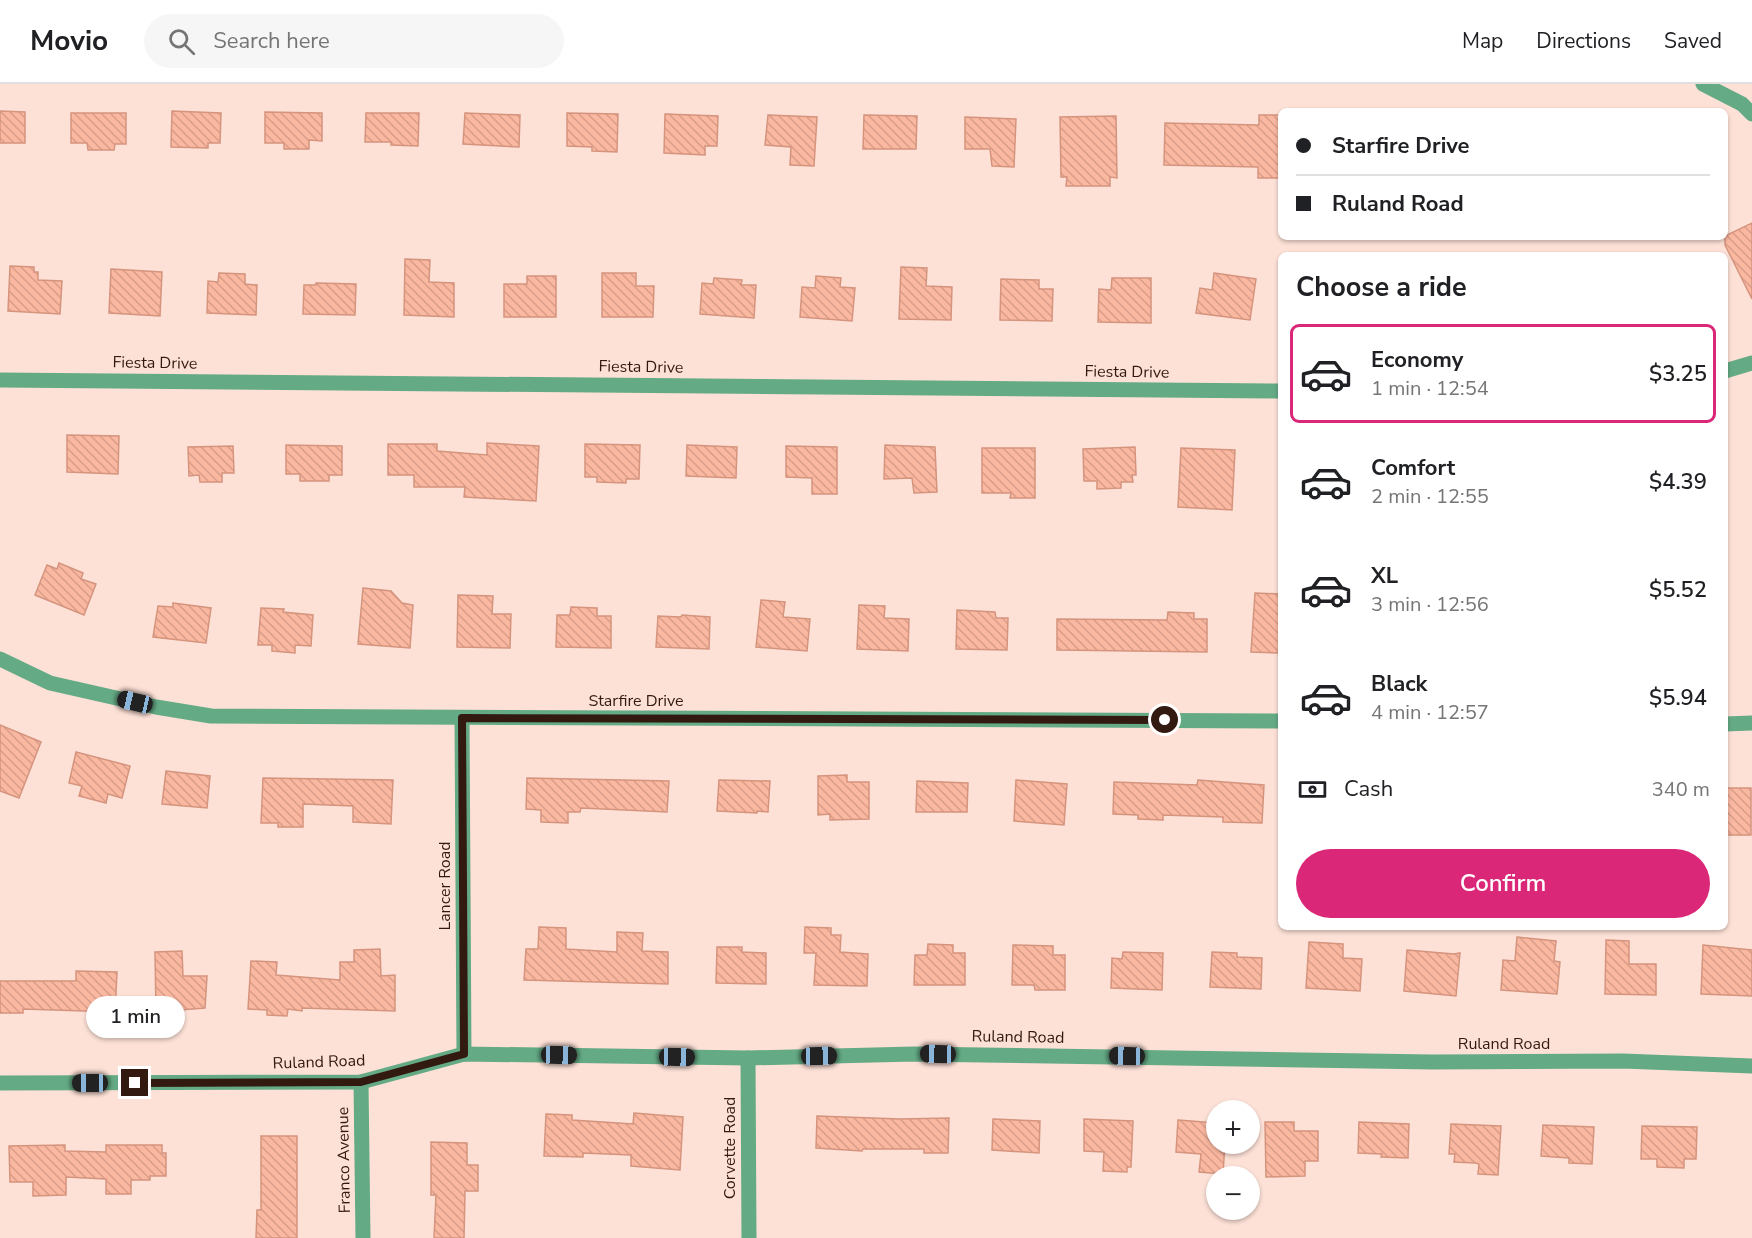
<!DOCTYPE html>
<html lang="en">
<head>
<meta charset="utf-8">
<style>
  :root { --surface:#fff; --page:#f6f6f6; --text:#202124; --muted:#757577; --line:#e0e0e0; --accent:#db2777 }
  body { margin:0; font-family:"Nunito Sans",sans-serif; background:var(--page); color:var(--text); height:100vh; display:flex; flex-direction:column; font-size:22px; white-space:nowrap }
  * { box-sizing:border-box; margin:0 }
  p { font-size:20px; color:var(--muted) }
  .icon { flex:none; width:33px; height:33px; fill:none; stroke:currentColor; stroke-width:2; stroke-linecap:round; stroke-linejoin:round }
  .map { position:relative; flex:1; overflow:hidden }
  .details { position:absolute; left:1278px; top:168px; width:450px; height:678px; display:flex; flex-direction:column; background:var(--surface); border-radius:9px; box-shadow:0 2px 4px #0004 }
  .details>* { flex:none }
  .banner { position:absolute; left:1278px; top:24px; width:450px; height:132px; border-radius:9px; box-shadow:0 2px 4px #0004; display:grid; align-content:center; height:132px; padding:0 18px; background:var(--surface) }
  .buttons { position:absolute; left:1206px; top:1016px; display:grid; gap:12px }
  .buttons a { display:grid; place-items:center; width:54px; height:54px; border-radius:50%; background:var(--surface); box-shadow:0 2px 4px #0004; font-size:30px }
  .end { position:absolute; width:27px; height:27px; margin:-14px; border:8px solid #321a11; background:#fff; box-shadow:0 0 0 3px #fff }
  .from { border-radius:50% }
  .bubble { position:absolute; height:42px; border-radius:21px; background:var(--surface); box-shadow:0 2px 4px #0004; font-size:20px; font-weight:600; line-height:42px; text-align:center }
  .car { position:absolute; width:18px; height:36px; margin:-18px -9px; border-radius:8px; box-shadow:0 0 4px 2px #0007; background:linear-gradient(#222 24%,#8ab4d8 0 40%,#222 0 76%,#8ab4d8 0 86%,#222 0) }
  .banner b { display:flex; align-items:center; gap:21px; height:57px; font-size:22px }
  .banner b+b { border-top:2px solid var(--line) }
  .banner i { width:15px; height:15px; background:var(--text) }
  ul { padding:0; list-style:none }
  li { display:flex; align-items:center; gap:18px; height:99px; margin:0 12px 9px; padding:0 6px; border:3px solid transparent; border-radius:9px }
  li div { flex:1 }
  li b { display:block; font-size:22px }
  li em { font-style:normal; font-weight:600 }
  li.on { border-color:var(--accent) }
  li>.icon { width:54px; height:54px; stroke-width:1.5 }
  h2 { padding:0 18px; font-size:27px; line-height:72px }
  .pay { display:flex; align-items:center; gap:15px; height:66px; padding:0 18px; font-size:22px }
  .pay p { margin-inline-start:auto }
  .action { display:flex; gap:12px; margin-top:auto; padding:12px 18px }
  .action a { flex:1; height:69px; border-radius:36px; background:var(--accent); color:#fff; font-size:24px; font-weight:600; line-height:69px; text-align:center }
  header { display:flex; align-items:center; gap:36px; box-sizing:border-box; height:84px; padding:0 30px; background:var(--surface); border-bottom:2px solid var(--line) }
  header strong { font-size:28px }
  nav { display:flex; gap:33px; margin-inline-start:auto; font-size:21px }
  .search { width:420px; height:54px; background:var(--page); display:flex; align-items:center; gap:15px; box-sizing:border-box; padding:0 21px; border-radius:33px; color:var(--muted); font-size:22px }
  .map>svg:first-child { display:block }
</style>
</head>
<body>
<header>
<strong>Movio</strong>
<div class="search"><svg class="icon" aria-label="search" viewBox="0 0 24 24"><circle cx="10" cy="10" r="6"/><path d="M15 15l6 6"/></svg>Search here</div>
<nav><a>Map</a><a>Directions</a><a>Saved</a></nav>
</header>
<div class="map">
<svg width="1752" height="1154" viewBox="0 0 1752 1154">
  <defs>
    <pattern id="building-back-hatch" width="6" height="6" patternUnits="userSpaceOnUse" patternTransform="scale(1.5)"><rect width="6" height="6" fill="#fbb8a1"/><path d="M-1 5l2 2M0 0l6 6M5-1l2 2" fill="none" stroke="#d89e8a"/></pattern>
  </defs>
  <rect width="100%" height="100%" fill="#fde1d7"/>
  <g fill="url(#building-back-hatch)" stroke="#d5947e" stroke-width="1.5">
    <polygon points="0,27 25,28 25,59 0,59"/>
    <polygon points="172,27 221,29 220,59 208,59 208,64 171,63"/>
    <polygon points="265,28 322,29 322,57 309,56 309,65 284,65 284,59 265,59"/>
    <polygon points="71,29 126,29 126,60 115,60 114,66 88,66 87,59 71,59"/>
    <polygon points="366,29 419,29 418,62 391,61 391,58 365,58"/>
    <polygon points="465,29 520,31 519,63 463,60"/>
    <polygon points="567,29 618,30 617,68 592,67 592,63 567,62"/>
    <polygon points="665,30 718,32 717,62 705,62 705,71 664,69"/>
    <polygon points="768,31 817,33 814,82 790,81 791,63 765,61"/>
    <polygon points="864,31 917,32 916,65 863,65"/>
    <polygon points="1259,31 1281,31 1281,94 1258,94 1258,83 1164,81 1165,39 1259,41"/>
    <polygon points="1116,32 1117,94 1110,93 1110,102 1066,102 1067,93 1061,93 1060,33"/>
    <polygon points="965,33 1016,35 1014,83 992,82 990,65 965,65"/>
    <polygon points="1752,139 1752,215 1725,161 1725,152"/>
    <polygon points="405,175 430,176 429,198 454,199 454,233 404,231"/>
    <polygon points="10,182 34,183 34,188 38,188 38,196 62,197 60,230 8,227"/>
    <polygon points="901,183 927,184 926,202 952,203 951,236 899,235"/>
    <polygon points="111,185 162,188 160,232 109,229"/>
    <polygon points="219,189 245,190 245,200 257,201 256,231 207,229 208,197 218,198"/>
    <polygon points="602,189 636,189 636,202 654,202 653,233 602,233"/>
    <polygon points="1214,189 1256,195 1250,236 1196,229 1200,204 1212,206"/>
    <polygon points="527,192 556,192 556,233 504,233 504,200 527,200"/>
    <polygon points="816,192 841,194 840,203 855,204 852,237 800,233 802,203 815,204"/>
    <polygon points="714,194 742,196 741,201 756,201 754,234 700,230 702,199 713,200"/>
    <polygon points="1112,194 1151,194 1151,239 1098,238 1099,205 1111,206"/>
    <polygon points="1001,195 1039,196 1039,205 1053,205 1052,237 1000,236"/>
    <polygon points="316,199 356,200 355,231 303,230 304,201 316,201"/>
    <polygon points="67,351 119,352 118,390 67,388"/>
    <polygon points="487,359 539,362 536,417 464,413 465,403 414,403 414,391 388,391 388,360 437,360 437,367 487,371"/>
    <polygon points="585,360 640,361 639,395 626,395 626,399 597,398 597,393 585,393"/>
    <polygon points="286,361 342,362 342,391 329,391 329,397 300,397 300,390 286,390"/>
    <polygon points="687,361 737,363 736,394 686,392"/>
    <polygon points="885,361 935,363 937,408 914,409 912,394 884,395"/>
    <polygon points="233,362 234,389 222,389 222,398 200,398 199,391 189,392 188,363"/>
    <polygon points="786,362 837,363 837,410 812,410 812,394 786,393"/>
    <polygon points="1135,363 1136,391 1132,391 1133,398 1121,398 1121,404 1097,405 1097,397 1084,397 1083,365"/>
    <polygon points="982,364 1035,364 1035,414 1010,414 1011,409 982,409"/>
    <polygon points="1181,364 1235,366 1232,426 1178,423"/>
    <polygon points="59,479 83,489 81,495 96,500 84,531 35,511 47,481 57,485"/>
    <polygon points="363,504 391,507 402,519 413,521 410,564 358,560"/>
    <polygon points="1255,509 1281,510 1281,569 1251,568"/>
    <polygon points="458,511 493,512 492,530 511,530 510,564 457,563"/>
    <polygon points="761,516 785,518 783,533 810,535 807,567 756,563"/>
    <polygon points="173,519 211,524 206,559 153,553 158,522 173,523"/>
    <polygon points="859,521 885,522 884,534 909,535 908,567 857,565"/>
    <polygon points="571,523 597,524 597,532 611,532 611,564 556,563 557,531 570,531"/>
    <polygon points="261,524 284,525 283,528 313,531 311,562 295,561 295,569 272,567 272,561 258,561"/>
    <polygon points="957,526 995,528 996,534 1008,534 1007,566 956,565"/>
    <polygon points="1168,528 1194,529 1194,535 1207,535 1207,568 1057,566 1057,535 1167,536"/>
    <polygon points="682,531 710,533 709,565 656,563 658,532 681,533"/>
    <polygon points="0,641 41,658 19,714 0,707"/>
    <polygon points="76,668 130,682 122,714 108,710 106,719 79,712 82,702 69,699"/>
    <polygon points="166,687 210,692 207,724 162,720"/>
    <polygon points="847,691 847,698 869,698 869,735 830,736 830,730 818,731 818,692"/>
    <polygon points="263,694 393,696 391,740 353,738 353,722 303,720 303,743 278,743 278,739 261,739"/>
    <polygon points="527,694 669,697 667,728 581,724 580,728 568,728 568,739 541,738 541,726 526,725"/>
    <polygon points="719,696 770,697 768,728 757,727 757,729 717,727"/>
    <polygon points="1016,696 1067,700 1064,741 1014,737"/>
    <polygon points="1198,696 1264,701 1262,739 1223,738 1223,733 1163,731 1163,736 1138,735 1138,731 1113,730 1114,698 1197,701"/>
    <polygon points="917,697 968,699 967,728 916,728"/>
    <rect x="1725" y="704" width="26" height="47"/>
    <polygon points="539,843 566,844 566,865 617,868 617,848 643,849 642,867 668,868 668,900 524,896 526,865 538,865"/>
    <polygon points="805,843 831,844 831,851 841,851 840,868 868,870 867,902 814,901 816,869 804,869"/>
    <polygon points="1517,853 1556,857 1554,877 1560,878 1557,910 1501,906 1503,876 1515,877"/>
    <polygon points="1606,856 1629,857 1629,880 1656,880 1656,911 1605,910"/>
    <polygon points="1309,858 1343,860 1343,874 1362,875 1360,907 1306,904"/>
    <polygon points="928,860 953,861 953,869 965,869 965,901 914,901 915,871 927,871"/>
    <polygon points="1013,861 1053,862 1053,871 1065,871 1065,906 1035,906 1034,901 1012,901"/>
    <polygon points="1703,861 1752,866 1752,912 1701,910"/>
    <polygon points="717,863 742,863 742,868 766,869 766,900 716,899"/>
    <polygon points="380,865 381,892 395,891 395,927 302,924 302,927 288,925 287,932 267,931 267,926 248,925 251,877 277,878 276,891 340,896 340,878 354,878 354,866"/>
    <polygon points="1407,866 1454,870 1460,869 1456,912 1404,907"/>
    <polygon points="182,867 183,892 207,892 205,924 156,928 155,868"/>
    <polygon points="1123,868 1163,869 1162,906 1111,904 1112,874 1122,875"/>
    <polygon points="1212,868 1237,869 1237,873 1262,874 1261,905 1210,903"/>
    <polygon points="76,887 117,888 115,928 23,925 23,929 0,929 0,897 76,897"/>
    <polygon points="634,1029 683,1033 680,1086 631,1082 631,1071 583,1069 583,1073 544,1072 546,1030 572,1031 572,1036 633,1040"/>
    <polygon points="817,1032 900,1035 949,1034 948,1069 924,1069 924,1065 863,1065 862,1067 816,1064"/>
    <polygon points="993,1035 1040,1037 1039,1069 992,1066"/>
    <polygon points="1084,1035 1133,1037 1131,1083 1127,1083 1127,1088 1103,1087 1104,1068 1084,1067"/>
    <polygon points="1178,1036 1216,1039 1216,1059 1225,1059 1223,1090 1199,1088 1201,1070 1176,1068"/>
    <polygon points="1265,1038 1294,1038 1294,1047 1318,1047 1318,1077 1305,1077 1305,1092 1266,1093"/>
    <polygon points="1359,1038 1409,1040 1408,1074 1381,1073 1382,1070 1358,1069"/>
    <polygon points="1451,1040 1501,1042 1498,1091 1478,1090 1479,1080 1475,1079 1454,1078 1455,1070 1449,1070"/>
    <polygon points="1543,1041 1594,1043 1592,1080 1569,1079 1569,1074 1541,1072"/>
    <polygon points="1642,1042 1697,1043 1696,1075 1684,1075 1684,1084 1657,1083 1657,1075 1641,1075"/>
    <polygon points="261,1052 297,1052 297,1154 256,1154 257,1126 261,1126"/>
    <polygon points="431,1058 467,1059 467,1081 478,1081 478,1107 465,1107 464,1154 434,1154 436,1111 431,1111"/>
    <polygon points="65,1061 65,1067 106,1068 106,1061 162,1061 162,1069 166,1069 166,1092 150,1092 150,1096 131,1096 131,1110 106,1110 106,1095 66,1093 66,1111 33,1112 33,1098 10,1098 9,1062"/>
  </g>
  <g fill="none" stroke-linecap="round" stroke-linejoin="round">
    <g stroke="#64ab85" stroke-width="15">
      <polyline points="1703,0 1742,20 1752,30"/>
      <polyline points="1725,287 1752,279"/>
      <polyline points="0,296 1281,307"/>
      <polyline points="0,575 50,599 156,623 211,632 1281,637"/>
      <polyline points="462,635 464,970"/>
      <polyline points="1725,640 1752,639"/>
      <polyline points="748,974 749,1154"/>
      <polyline points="361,998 363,1154"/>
      <polyline points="0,999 361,998 464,970 748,974 914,970 1433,978 1623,977 1752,982"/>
    </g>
  </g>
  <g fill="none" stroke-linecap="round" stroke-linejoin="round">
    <polyline stroke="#321a11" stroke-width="8" points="135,999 361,998 464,970 462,634 1165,636"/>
  </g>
  <g text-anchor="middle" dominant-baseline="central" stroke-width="4.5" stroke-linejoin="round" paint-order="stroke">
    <g font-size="16" fill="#321a11" stroke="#fde1d7">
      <text transform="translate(155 279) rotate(1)">Fiesta Drive</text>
      <text transform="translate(641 283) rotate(1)">Fiesta Drive</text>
      <text transform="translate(1127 288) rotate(1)">Fiesta Drive</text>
      <text x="636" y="617">Starfire Drive</text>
      <text transform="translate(445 802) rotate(-90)">Lancer Road</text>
      <text transform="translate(1018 953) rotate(1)">Ruland Road</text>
      <text x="1504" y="960">Ruland Road</text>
      <text transform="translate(319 978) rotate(-2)">Ruland Road</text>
      <text transform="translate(730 1064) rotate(-90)">Corvette Road</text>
      <text transform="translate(344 1076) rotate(-91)">Franco Avenue</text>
    </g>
  </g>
</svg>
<div class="buttons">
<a>+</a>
<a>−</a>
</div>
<i class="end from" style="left:1165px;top:636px"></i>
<i class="end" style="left:135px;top:999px"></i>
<div class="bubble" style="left:86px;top:912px;width:99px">1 min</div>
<i class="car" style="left:135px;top:618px;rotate:283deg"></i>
<i class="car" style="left:938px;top:970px;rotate:271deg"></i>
<i class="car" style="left:559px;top:971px;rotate:91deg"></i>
<i class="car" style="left:819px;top:972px;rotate:89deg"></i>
<i class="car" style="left:1127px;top:972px;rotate:271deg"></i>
<i class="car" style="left:677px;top:973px;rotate:91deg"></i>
<i class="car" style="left:90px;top:999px;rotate:270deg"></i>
<div class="banner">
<b><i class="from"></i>Starfire Drive</b>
<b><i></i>Ruland Road</b>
</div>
<section class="details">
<h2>Choose a ride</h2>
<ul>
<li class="on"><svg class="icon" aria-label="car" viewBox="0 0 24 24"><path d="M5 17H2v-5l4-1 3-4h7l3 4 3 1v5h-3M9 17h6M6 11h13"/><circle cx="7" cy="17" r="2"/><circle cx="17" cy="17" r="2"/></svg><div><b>Economy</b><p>1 min · 12:54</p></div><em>$3.25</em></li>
<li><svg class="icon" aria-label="car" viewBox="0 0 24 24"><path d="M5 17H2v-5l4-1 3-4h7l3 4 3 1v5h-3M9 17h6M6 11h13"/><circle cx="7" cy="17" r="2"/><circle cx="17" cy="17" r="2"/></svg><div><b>Comfort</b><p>2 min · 12:55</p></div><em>$4.39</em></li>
<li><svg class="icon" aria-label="car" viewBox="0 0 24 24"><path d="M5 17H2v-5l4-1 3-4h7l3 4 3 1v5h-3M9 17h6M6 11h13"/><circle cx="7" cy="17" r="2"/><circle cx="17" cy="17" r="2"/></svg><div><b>XL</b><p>3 min · 12:56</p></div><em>$5.52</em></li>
<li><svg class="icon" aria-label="car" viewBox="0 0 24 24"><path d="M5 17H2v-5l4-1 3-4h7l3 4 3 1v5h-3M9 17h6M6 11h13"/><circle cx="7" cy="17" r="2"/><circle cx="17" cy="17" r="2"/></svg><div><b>Black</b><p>4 min · 12:57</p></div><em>$5.94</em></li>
</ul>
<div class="pay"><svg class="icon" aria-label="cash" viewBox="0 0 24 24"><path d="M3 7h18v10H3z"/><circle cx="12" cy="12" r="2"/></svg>Cash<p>340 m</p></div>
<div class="action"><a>Confirm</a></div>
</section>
</div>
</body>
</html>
